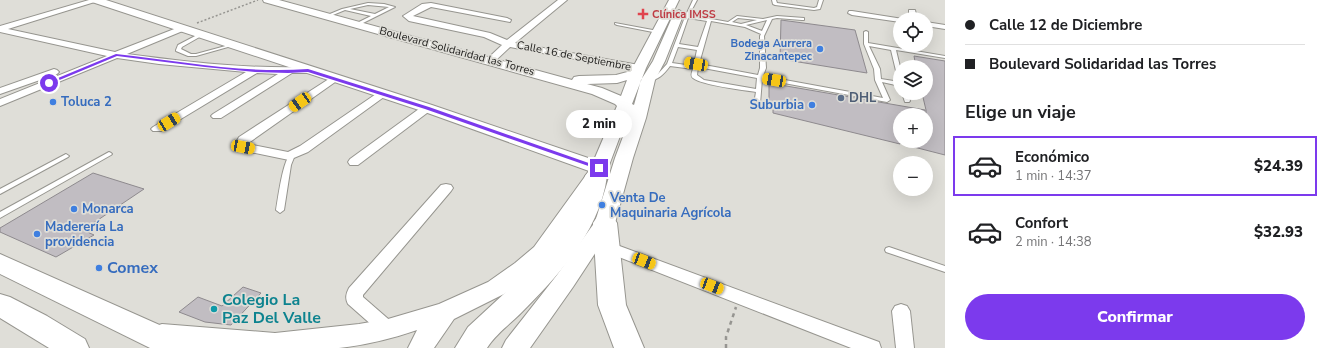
<!DOCTYPE html>
<html lang="es">
<head>
<meta charset="utf-8">
<style>
  :root { --surface:#fff; --page:#f2f2f2; --text:#202124; --muted:#757577; --line:#e0e0e0; --accent:#7c3aed }
  body { margin:0; font-family:"Nunito Sans",sans-serif; background:var(--page); color:var(--text); height:100vh; display:flex; flex-direction:column; font-size:15px; white-space:nowrap }
  * { box-sizing:border-box; margin:0 }
  p { font-size:13px; color:var(--muted) }
  .icon { flex:none; width:22px; height:22px; fill:none; stroke:currentColor; stroke-width:2; stroke-linecap:round; stroke-linejoin:round }
  .map { position:relative; flex:1; overflow:hidden }
  .drawer { display:flex; flex-direction:column; background:var(--surface); width:380px }
  .drawer>* { flex:none }
  .guide { display:grid; align-content:center; height:88px; padding:0 20px; background:var(--surface) }
  .buttons { position:absolute; left:893px; top:12px; display:grid; gap:8px }
  .buttons a { display:grid; place-items:center; width:40px; height:40px; border-radius:50%; background:var(--surface); box-shadow:0 4px 16px #0002; font-size:20px }
  .end { position:absolute; width:18px; height:18px; margin:-9px; border:5px solid #7c3aed; background:#fff; box-shadow:0 0 0 2px #fff }
  .from { border-radius:50% }
  .bubble { position:absolute; height:28px; border-radius:14px; background:var(--surface); box-shadow:0 4px 16px #0002; font-size:13px; font-weight:800; line-height:28px; text-align:center }
  .car { position:absolute; width:12px; height:24px; margin:-12px -6px; border-radius:5px; box-shadow:0 0 3px 1px #0007; background:linear-gradient(#f5c518 24%,#345 0 40%,#f5c518 0 76%,#345 0 86%,#f5c518 0) }
  .guide b { display:flex; align-items:center; gap:14px; height:38px; font-size:15px }
  .guide b+b { border-top:1px solid var(--line) }
  .guide i { width:10px; height:10px; background:var(--text) }
  ul { padding:0; list-style:none }
  li { display:flex; align-items:center; gap:12px; height:60px; margin:0 8px 6px; padding:0 12px; border:2px solid transparent; border-radius:0px }
  li div { flex:1 }
  li b { display:block; font-size:15px }
  li em { font-style:normal; font-weight:800 }
  li.selected { border-color:var(--accent) }
  li>.icon { width:36px; height:36px; stroke-width:1.5 }
  h2 { padding:0 20px; font-size:18px; line-height:48px }
  .cta { display:flex; gap:8px; margin-top:auto; padding:8px 20px }
  .cta a { flex:1; height:46px; border-radius:24px; background:var(--accent); color:#fff; font-size:16px; font-weight:800; line-height:46px; text-align:center }
  main { display:flex; flex:1; min-height:0 }
  .map>svg:first-child { display:block }
</style>
</head>
<body>
<main>
<div class="map">
<svg width="945" height="348" viewBox="0 0 945 348">
  <rect width="100%" height="100%" fill="#dfded8"/>
  <g fill="#c1bdc2" stroke="#8e8a8e">
    <polygon points="781,20 855,30 867,73 780,59"/>
    <polygon points="914,56 945,61 945,155 902,144 902,141 926,141 926,110 922,93 926,93 926,67 916,67"/>
    <polygon points="769,83 925,110 925,115 900,115 900,144 773,113 773,102 769,101"/>
    <polygon points="93,173 144,189 83,230 94,235 56,257 0,232 0,228"/>
    <polygon points="243,287 261,293 231,325 205,322 179,312 198,297 222,306"/>
  </g>
  <g fill="none" stroke-linecap="round" stroke-linejoin="round">
    <defs>
      <g id="lane">
        <path d="M693,0H697L689,15L728,22L737,16L763,19L777,16L804,18V20H802L777,18L772,19L764,36L766,68L763,76L883,98L875,80L874,69L864,44V32L866,31L868,32V43L945,56V58L896,50L900,67V77L897,75L891,50L869,46L880,69L881,79L900,82V86L882,82L890,100L887,102L762,79L760,104L757,106L754,104L756,92C743,90 701,85 693,78C690,76 692,72 693,69L670,66C664,74 658,81 647,81V79L657,75L667,64L685,17L666,13L668,12L686,15ZM688,18L707,21L698,47L679,44ZM738,18L757,20L741,24L732,22ZM767,20L762,31L746,25ZM711,21L745,27L761,34L760,36V68L758,75L699,64ZM678,47L697,50L694,64L692,65L693,66L672,63ZM698,67L757,78L756,89L704,80L697,75Z"/>
        <polygon points="772,0 776,0 777,3 814,8 817,7 819,0 823,0 820,9 814,10 775,5 773,4"/>
        <path d="M368,3L384,4L395,7L359,25L357,24V23L371,16L345,10L328,17L325,16L342,9ZM368,5L389,7L375,14L350,9Z"/>
        <polygon points="615,23 658,31 660,32 658,33 617,25 615,24"/>
        <polygon points="199,34 203,35 182,47 181,49 191,54 196,54 233,44 235,45 196,56 188,56 176,51 176,50 178,45"/>
        <polygon points="902,93 908,93 910,101 909,102 905,102"/>
        <polygon points="109,152 111,153 112,154 111,155 0,218 0,212"/>
        <path d="M292,153L295,155L291,165L284,210L280,213L276,210C278,199 283,157 292,153Z"/>
        <polygon points="66,154 69,156 68,157 0,194 0,189"/>
        <polygon points="889,247 945,266 945,272 886,252 885,250 886,248"/>
      </g>
      <g id="street">
        <path d="M89,0H101L8,29L115,52L182,26H185L186,28L185,30L127,54C187,62 248,69 308,67L313,70L308,73H292L221,118H213L211,116L213,114L278,74L257,73L161,131H153L151,129L153,127L246,72L159,64L117,58L0,106V99L107,56L0,32V26Z"/>
        <polygon points="558,0 567,0 515,43 639,65 642,66 644,68 642,70 639,71 510,47 493,63 490,64 485,61 502,45 484,37 409,21 403,16 422,4 431,3 507,18 511,20 510,22 431,7 413,16 490,33 507,40"/>
        <polygon points="909,10 915,10 917,19 909,19"/>
        <polygon points="849,11 852,11 903,19 900,19 900,22 852,15 848,13"/>
        <polygon points="926,22 945,25 945,29 926,26"/>
        <polygon points="54,69 57,70 59,72 57,74 0,94 0,88"/>
        <polygon points="335,75 340,78 338,80 247,144 288,152 300,146 379,92 383,91 388,94 308,152 289,160 236,149 234,146 239,137"/>
        <polygon points="427,105 431,106 432,108 431,110 358,165 350,165 348,162 350,159 423,106"/>
        <path d="M446,184L451,185L453,188L451,191L363,295V297L394,324L397,329L394,334L388,337L382,334L348,304C345,298 346,294 349,288L441,185Z"/>
        <polygon points="606,241 879,342 881,348 851,348 601,250 598,246 601,242"/>
        <polygon points="901,304 907,306 910,311 914,348 896,348 892,311 895,306"/>
      </g>
      <path id="secondary" d="M91,0H106L432,105L594,160L617,106L615,104L592,94L264,2L263,0H279L572,80L574,77L579,76L616,75L631,71L669,0H679L646,68L632,104L634,105L641,80L653,61L674,13L679,10L684,13L665,61L655,80L646,118L633,158L615,223L573,287L530,348H502L506,340L557,275L595,222L615,158L630,118L628,115L605,176L550,257L531,275L504,294L454,319L434,348H408L417,330C391,339 366,345 339,348H189L162,346L153,343L149,335L153,327L162,324L275,333L359,324L388,319L439,304L488,282L515,263L534,247L589,171L422,111L92,2ZM627,80L621,96L602,88L587,84L617,83Z"/>
      <g id="primary">
        <path d="M596,170L603,171L607,176C600,231 558,276 521,313C510,324 495,335 487,348H455L468,327L533,267L562,233L580,200L585,176L589,171Z"/>
        <polygon points="605,215 613,217 617,223 626,305 644,348 614,348 598,305 593,223 597,217"/>
        <polygon points="0,254 191,339 195,348 150,348 0,274"/>
        <polygon points="0,294 10,297 47,316 85,339 89,348 49,348 0,318"/>
      </g>
    </defs>
    <use href="#lane" stroke="#96958f" stroke-width="2"/>
    <use href="#street" stroke="#96958f" stroke-width="2"/>
    <use href="#secondary" stroke="#96958f" stroke-width="2"/>
    <use href="#primary" stroke="#96958f" stroke-width="2"/>
    <g stroke="#969591" stroke-width="1.5" stroke-dasharray="2 2" stroke-linecap="butt">
      <polyline points="647,14 654,15"/>
      <polyline points="197,23 258,0"/>
    </g>
    <polyline stroke="#969591" stroke-width="2.5" stroke-dasharray="4 4" stroke-linecap="butt" points="726,348 726,337 736,307"/>
    <use href="#lane" fill="#fff" fill-rule="evenodd"/>
    <use href="#street" fill="#fff" fill-rule="evenodd"/>
    <use href="#secondary" fill="#fff" fill-rule="evenodd"/>
    <use href="#primary" fill="#fff" fill-rule="evenodd"/>
  </g>
  <path fill="#7c3aed" d="M116,54C179,61 246,74 308,69L429,107L603,168L597,169L425,109L308,72L288,73L255,72L205,67L117,56L50,84L46,83Z"/>
  <path fill="#e0444e" stroke="#dfded8" stroke-width="1.5" d="M641 8h4v4h4v4h-4v4h-4v-4h-4v-4h4z"/>
  <g fill="#3f7fe0" stroke="#dfded8" stroke-width="1.5">
    <circle cx="820" cy="49" r="4"/>
    <circle cx="53" cy="102" r="4"/>
    <circle cx="812" cy="105" r="4"/>
    <circle cx="602" cy="205" r="4"/>
    <circle cx="74" cy="209" r="4"/>
    <circle cx="37" cy="234" r="4"/>
    <circle cx="99" cy="268" r="4"/>
  </g>
  <circle fill="#5c6f8a" stroke="#dfded8" stroke-width="1.5" cx="841" cy="98" r="4"/>
  <circle fill="#0f9aa8" stroke="#dfded8" stroke-width="1.5" cx="214" cy="309" r="4"/>
  <g text-anchor="middle" dominant-baseline="central" stroke-width="3.5" stroke-linejoin="round" paint-order="stroke">
    <g font-size="11" font-weight="bold" fill="#be3a42" stroke="#dfded8" text-anchor="start">
      <text x="652" y="14">Clínica IMSS</text>
    </g>
    <g font-size="11" font-weight="bold" fill="#366cbe" stroke="#dfded8" text-anchor="end">
      <text x="812" y="43">Bodega Aurrera<tspan x="812" dy="13">Zinacantepec</tspan></text>
    </g>
    <g font-size="11" fill="#22211f" stroke="#dfded8">
      <text transform="translate(457 51) rotate(15)">Boulevard Solidaridad las Torres</text>
      <text transform="translate(574 56) rotate(11)">Calle 16 de Septiembre</text>
    </g>
    <g font-size="13" font-weight="bold" fill="#4e5e75" stroke="#dfded8" text-anchor="start">
      <text x="849" y="98">DHL</text>
    </g>
    <g font-size="13" font-weight="bold" fill="#366cbe" stroke="#dfded8" text-anchor="start">
      <text x="61" y="102">Toluca 2</text>
      <text x="804" y="105" text-anchor="end">Suburbia</text>
      <text x="610" y="198">Venta De<tspan x="610" dy="15">Maquinaria Agrícola</tspan></text>
      <text x="82" y="209">Monarca</text>
      <text x="45" y="227">Maderería La<tspan x="45" dy="15">providencia</tspan></text>
    </g>
    <g font-size="16" font-weight="bold" fill="#366cbe" stroke="#dfded8" text-anchor="start">
      <text x="107" y="268">Comex</text>
    </g>
    <g font-size="16" font-weight="bold" fill="#0d838f" stroke="#dfded8" text-anchor="start">
      <text x="222" y="300">Colegio La<tspan x="222" dy="18">Paz Del Valle</tspan></text>
    </g>
  </g>
</svg>
<div class="buttons">
<a><svg class="icon" aria-label="locate" viewBox="0 0 24 24"><circle cx="12" cy="12" r="6"/><path d="M12 2v4M12 18v4M2 12h4M18 12h4"/></svg></a>
<a><svg class="icon" aria-label="layers" viewBox="0 0 24 24"><path d="M12 4l9 5-9 5-9-5zM3 14l9 5 9-5"/></svg></a>
<a>+</a>
<a>−</a>
</div>
<i class="end from" style="left:49px;top:83px"></i>
<i class="end" style="left:599px;top:168px"></i>
<div class="bubble" style="left:566px;top:110px;width:66px">2 min</div>
<i class="car" style="left:696px;top:64px;rotate:280deg"></i>
<i class="car" style="left:774px;top:80px;rotate:280deg"></i>
<i class="car" style="left:300px;top:102px;rotate:236deg"></i>
<i class="car" style="left:169px;top:122px;rotate:59deg"></i>
<i class="car" style="left:243px;top:147px;rotate:101deg"></i>
<i class="car" style="left:644px;top:261px;rotate:111deg"></i>
<i class="car" style="left:712px;top:286px;rotate:111deg"></i>
</div>
<section class="drawer">
<div class="guide">
<b><i class="from"></i>Calle 12 de Diciembre</b>
<b><i></i>Boulevard Solidaridad las Torres</b>
</div>
<h2>Elige un viaje</h2>
<ul>
<li class="selected"><svg class="icon" aria-label="car" viewBox="0 0 24 24"><path d="M5 17H2v-5l4-1 3-4h7l3 4 3 1v5h-3M9 17h6M6 11h13"/><circle cx="7" cy="17" r="2"/><circle cx="17" cy="17" r="2"/></svg><div><b>Económico</b><p>1 min · 14:37</p></div><em>$24.39</em></li>
<li><svg class="icon" aria-label="car" viewBox="0 0 24 24"><path d="M5 17H2v-5l4-1 3-4h7l3 4 3 1v5h-3M9 17h6M6 11h13"/><circle cx="7" cy="17" r="2"/><circle cx="17" cy="17" r="2"/></svg><div><b>Confort</b><p>2 min · 14:38</p></div><em>$32.93</em></li>
</ul>
<div class="cta"><a>Confirmar</a></div>
</section>
</main>
</body>
</html>
